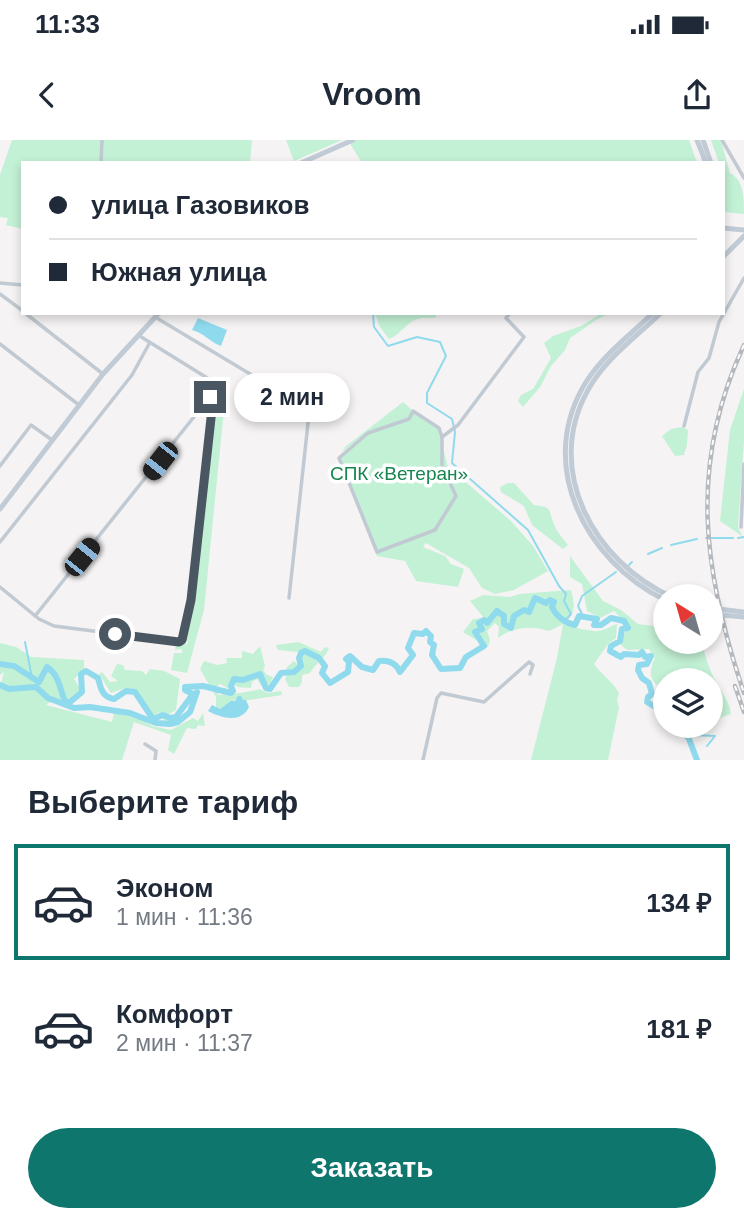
<!DOCTYPE html>
<html lang="ru">
<head>
<meta charset="utf-8">
<style>
  :root { --surface:#fff; --page:#f6f6f7; --text:#1f2937; --muted:#747a83; --line:#e0e1e3; --accent:#0f766e }
  body { margin:0; font-family:Helvetica,sans-serif; background:var(--page); color:var(--text); height:100vh; display:flex; flex-direction:column; font-size:26px; white-space:nowrap }
  * { box-sizing:border-box; margin:0 }
  p { font-size:23px; color:var(--muted) }
  .icon { flex:none; width:38px; height:38px; fill:none; stroke:currentColor; stroke-width:2; stroke-linecap:round; stroke-linejoin:round }
  .map { position:relative; height:620px; overflow:hidden }
  .sheet { display:flex; flex-direction:column; background:var(--surface); flex:1 }
  .sheet>* { flex:none }
  .guide { position:absolute; left:21px; top:21px; width:704px; height:154px; border-radius:0px; box-shadow:0 4px 10px #0003; display:grid; align-content:center; height:154px; padding:0 28px; background:var(--surface) }
  .needle { width:46px; rotate:323deg }
  .controls { position:absolute; left:653px; top:444px; display:grid; gap:14px }
  .controls a { display:grid; place-items:center; width:70px; height:70px; border-radius:50%; background:var(--surface); box-shadow:0 4px 10px #0003; font-size:35px }
  .end { position:absolute; width:32px; height:32px; margin:-16px; border:9px solid #4a5661; background:#fff; box-shadow:0 0 0 4px #fff }
  .from { border-radius:50% }
  .bubble { position:absolute; height:49px; border-radius:24px; background:var(--surface); box-shadow:0 4px 10px #0003; font-size:23px; font-weight:800; line-height:49px; text-align:center }
  .car { position:absolute; width:21px; height:42px; margin:-21px -10px; border-radius:9px; box-shadow:0 0 5px 2px #0007; background:linear-gradient(#222 24%,#8ab4d8 0 40%,#222 0 76%,#8ab4d8 0 86%,#222 0) }
  .guide b { display:flex; align-items:center; gap:24px; height:66px; font-size:26px }
  .guide b+b { border-top:2px solid var(--line) }
  .guide i { width:18px; height:18px; background:var(--text) }
  ul { padding:0; list-style:none }
  li { display:flex; align-items:center; gap:21px; height:116px; margin:0 14px 10px; padding:0 14px; border:4px solid transparent; border-radius:0px }
  li div { flex:1 }
  li b { display:block; font-size:26px }
  li em { font-style:normal; font-weight:800 }
  li.current { border-color:var(--accent) }
  li>.icon { width:63px; height:63px; stroke-width:1.5 }
  h2 { padding:0 28px; font-size:32px; line-height:84px }
  .primary-button { display:flex; gap:14px; margin-top:auto; padding:14px 28px }
  .primary-button a { flex:1; height:80px; border-radius:42px; background:var(--accent); color:#fff; font-size:28px; font-weight:800; line-height:80px; text-align:center }
  .status { display:flex; justify-content:space-between; align-items:center; height:49px; padding:0 35px; background:var(--surface); direction:ltr }
  .status svg { height:19px; fill:currentColor }
  header { display:flex; justify-content:space-between; align-items:center; height:91px; padding:0 28px; background:var(--surface); font-size:32px; font-weight:800 }
  .map>svg:first-child { display:block }
</style>
</head>
<body>
<div class="status"><b>11:33</b><svg viewBox="0 0 49 12"><path d="M0 12V9h3v3zM5 12V6h3v6zM10 12V3h3v9zM15 12V0h3v12zM26 1h20v11H26zM47 4h2v5h-2z"/></svg></div>
<header><svg class="icon" aria-label="back" viewBox="0 0 24 24"><path d="M15 5l-7 7 7 7"/></svg>Vroom<svg class="icon" aria-label="share" viewBox="0 0 24 24"><path d="M12 15V3M7 8l5-5 5 5M5 13v7h14v-7"/></svg></header>
<div class="map">
<svg width="744" height="620" viewBox="0 0 744 620">
  <rect width="100%" height="100%" fill="#f5f3f3"/>
  <g fill="#c3f1d5">
    <polygon points="12,0 252,0 250,23 23,23 23,89 6,85 8,78 0,77 0,35"/>
    <polygon points="286,0 342,0 294,21"/>
    <polygon points="348,0 689,0 697,23 362,23"/>
    <path d="M711,0H719L722,4L730,33C744,40 744,59 744,74L724,72L723,23H719Z"/>
    <path d="M375,173H437L435,178C430,178 422,177 417,179C406,183 400,195 389,199L380,187Z"/>
    <polygon points="602,173 610,173 596,180 570,198 565,210 551,226 540,247 523,267 518,261 521,255 533,249 551,218 544,203 553,196 581,186"/>
    <polygon points="226,249 204,470 187,533 171,530 174,513 182,513 182,509 175,510 176,503 187,504 188,501 184,500 193,465 217,261 216,258"/>
    <polygon points="744,249 744,301 738,386 742,396 720,381 730,290"/>
    <polygon points="403,262 413,271 437,285 448,327 511,381 533,406 548,431 514,450 495,454 482,448 469,428 426,403 423,407 445,416 451,424 464,429 458,447 416,441 405,421 377,416 339,318 374,287 342,312 345,307"/>
    <polygon points="682,287 688,290 687,305 684,315 675,316 662,296 671,289"/>
    <path d="M508,343H514L534,365C553,367 548,370 554,384C556,391 563,398 568,405L563,409L532,385L524,366L501,352L500,347Z"/>
    <path d="M570,416L603,461L621,470L638,484L661,487L665,494V502L680,505L702,502C705,516 709,529 716,542C722,554 729,560 731,574L711,581L710,541H665V549C649,544 648,531 655,518L649,509L627,510L619,503L628,488L624,481L614,471L600,478L587,471L582,444L570,437Z"/>
    <path d="M571,450C575,466 576,473 564,483C571,487 591,492 599,491C605,490 611,486 617,484L616,498L608,504L594,524C602,535 612,541 619,553L617,560L619,567L608,620H531L557,518L563,484L549,491C533,485 512,487 498,498L499,487L495,483L487,491L490,500L488,507L463,492L473,479L484,478L470,461L483,455L510,457L519,454Z"/>
    <path d="M298,502L321,512L325,507L329,508C325,519 316,522 310,533L302,535V542L299,547H289L285,539L289,532L286,528L294,521L297,524L298,512L278,510L276,505Z"/>
    <polygon points="0,503 16,507 31,517 84,520 84,529 74,539 81,550 68,560 52,561 46,565 112,582 114,573 139,578 152,586 171,590 193,578 198,581 203,573 205,586 198,585 196,589 187,588 174,614 168,610 171,595 134,582 122,620 0,620 0,548 4,532 0,535"/>
    <path d="M260,506L265,526L263,530L267,535L273,537L270,544L261,545L257,539L252,542L251,548L238,547L230,542L229,549L220,544L217,546L218,555C227,555 253,552 259,549L268,553L281,551L282,555L242,561L241,556L220,569L216,568V557L200,529L204,521L217,525L227,523L226,518H242V511L253,514Z"/>
    <polygon points="117,524 123,525 125,530 142,531 146,535 150,529 164,531 180,539 176,570 169,574 176,581 165,582 159,572 154,576 136,550 125,548 111,553 99,534 102,532 110,542 118,541 111,536"/>
  </g>
  <g fill="#90daee">
    <path d="M198,178L227,190L221,206C210,202 204,193 192,190Z"/>
    <path d="M238,556H241L243,560H246L249,567C241,584 221,578 208,571L212,565L220,569L231,561H235Z"/>
  </g>
  <g fill="none" stroke-linecap="round" stroke-linejoin="round">
    <g stroke="#90daee" stroke-width="2">
      <polyline points="373,173 374,187 388,206 417,197 440,202 446,216 427,253 427,263 452,279 455,292 452,323 528,390 559,446 566,454 564,461 571,474 565,481"/>
      <polyline points="706,398 733,398"/>
      <polyline points="738,398 744,397"/>
      <polyline points="671,405 697,399"/>
      <polyline points="648,414 662,408"/>
      <polyline points="629,425 632,422"/>
      <polyline points="583,476 578,466 582,456 616,432"/>
      <polyline points="25,502 32,538"/>
      <polyline points="658,568 662,553 665,554"/>
      <polyline points="684,586 692,595 715,596 707,606"/>
    </g>
    <g stroke="#90daee" stroke-width="6">
      <path d="M0,524L14,526L39,542L47,527C60,536 59,548 65,561L69,563L82,552L81,534L86,531L98,538C101,549 102,557 114,559L126,551L135,552L153,579L163,575L170,578L176,577L193,554L185,550V547L203,546L231,553L233,551L231,546L234,539L243,540L260,534L266,548L270,549L281,533L294,532L301,526L299,518L301,513L305,511L319,518L325,526L322,533L330,543L348,532L349,522L346,519L350,516L362,527L373,530L379,521C389,520 396,523 400,532L413,515L408,508L414,493L423,494L426,491L431,496L430,502L434,505L432,515L441,529L460,528L466,517L484,506L475,492L482,489L479,483L484,480L487,483L497,471L504,476V484L511,488L514,476L524,470L529,472L535,458L546,463L550,460L554,462L552,467C556,476 565,483 575,485L579,476L597,479L594,485H601L611,478L624,481L628,488L622,489L620,501L611,506L610,511L621,517L624,514L639,515L642,512L645,517L651,516L647,524L639,525L638,530L642,538L649,543L652,554L648,557L647,562L665,573"/>
      <polyline points="0,545 9,549 36,547 48,558 74,568 90,567 130,573 156,583 170,584 178,582 190,572 197,552"/>
      <polyline points="679,586 689,599 697,620"/>
    </g>
    <g stroke="#c1cad2" stroke-width="3.5">
      <polyline points="722,0 744,38"/>
      <polyline points="101,23 102,0"/>
      <polyline points="0,143 23,145"/>
      <polyline points="0,154 23,171"/>
      <polyline points="25,173 103,234"/>
      <polyline points="155,177 292,259 309,274 289,458"/>
      <polyline points="0,204 79,265"/>
      <polygon points="413,271 439,288 442,297 442,326 456,356 435,390 377,412 339,318 368,293 409,279"/>
      <polyline points="684,286 698,232 709,218 719,182 744,138"/>
      <polyline points="442,297 458,285 524,197 506,178 510,173"/>
      <polyline points="0,326 31,285 52,300"/>
      <polyline points="741,387 744,324"/>
      <polyline points="0,402 132,235 149,204"/>
      <polyline points="0,447 39,479 54,486 179,502 182,500 191,460 213,260 210,257"/>
      <polyline points="35,476 217,248 217,244 138,195"/>
      <polyline points="145,604 156,611 155,620"/>
      <polyline points="423,620 437,558 441,553 484,562 529,522 533,525 530,534"/>
    </g>
    <g stroke="#c1cbd6" stroke-width="5">
      <polyline points="697,0 706,23"/>
      <polyline points="703,0 711,23"/>
      <polyline points="301,23 353,0"/>
      <polyline points="723,88 744,90"/>
      <polyline points="723,117 744,96"/>
      <path d="M653,173C630,195 603,215 586,242C535,324 585,421 665,460"/>
      <path d="M661,173C636,197 605,219 588,250C543,330 594,422 672,457"/>
      <polyline points="0,369 103,234 159,173"/>
    </g>
    <defs>
      <g id="rail">
        <path d="M744,205C688,325 703,432 744,553"/>
        <polyline points="735,546 744,572"/>
      </g>
    </defs>
    <use href="#rail" stroke="#b5b8bd" stroke-width="4.5"/>
    <use href="#rail" stroke="#fff" stroke-width="2" stroke-dasharray="5" stroke-linecap="butt"/>
    <g stroke="#c1cbd6" stroke-width="5">
      <polyline points="710,468 744,472"/>
      <polyline points="710,474 744,477"/>
    </g>
  </g>
  <g fill="none" stroke-linecap="round" stroke-linejoin="round">
    <polyline stroke="#4a5661" stroke-width="9" points="115,494 179,502 182,500 191,460 213,260 210,257"/>
  </g>
  <g text-anchor="middle" dominant-baseline="central" stroke-width="7" stroke-linejoin="round" paint-order="stroke">
    <g font-size="19" fill="#17864f" stroke="#fff">
      <text x="399" y="333">СПК «Ветеран»</text>
    </g>
  </g>
</svg>
<div class="controls">
<a><svg class="needle" viewBox="-14 -14 28 28"><path d="M0-13l5 13h-10z" fill="#e53935"/><path d="M0 13l5-13h-10z" fill="#747a83"/></svg></a>
<a><svg class="icon" aria-label="layers" viewBox="0 0 24 24"><path d="M12 4l9 5-9 5-9-5zM3 14l9 5 9-5"/></svg></a>
</div>
<i class="end from" style="left:115px;top:494px"></i>
<i class="end" style="left:210px;top:257px"></i>
<div class="bubble" style="left:234px;top:233px;width:116px">2 мин</div>
<i class="car" style="left:160px;top:321px;rotate:218deg"></i>
<i class="car" style="left:82px;top:417px;rotate:39deg"></i>
<div class="guide">
<b><i class="from"></i>улица Газовиков</b>
<b><i></i>Южная улица</b>
</div>
</div>
<section class="sheet">
<h2>Выберите тариф</h2>
<ul>
<li class="current"><svg class="icon" aria-label="car" viewBox="0 0 24 24"><path d="M5 17H2v-5l4-1 3-4h7l3 4 3 1v5h-3M9 17h6M6 11h13"/><circle cx="7" cy="17" r="2"/><circle cx="17" cy="17" r="2"/></svg><div><b>Эконом</b><p>1 мин · 11:36</p></div><em>134 ₽</em></li>
<li><svg class="icon" aria-label="car" viewBox="0 0 24 24"><path d="M5 17H2v-5l4-1 3-4h7l3 4 3 1v5h-3M9 17h6M6 11h13"/><circle cx="7" cy="17" r="2"/><circle cx="17" cy="17" r="2"/></svg><div><b>Комфорт</b><p>2 мин · 11:37</p></div><em>181 ₽</em></li>
</ul>
<div class="primary-button"><a>Заказать</a></div>
</section>
</body>
</html>
